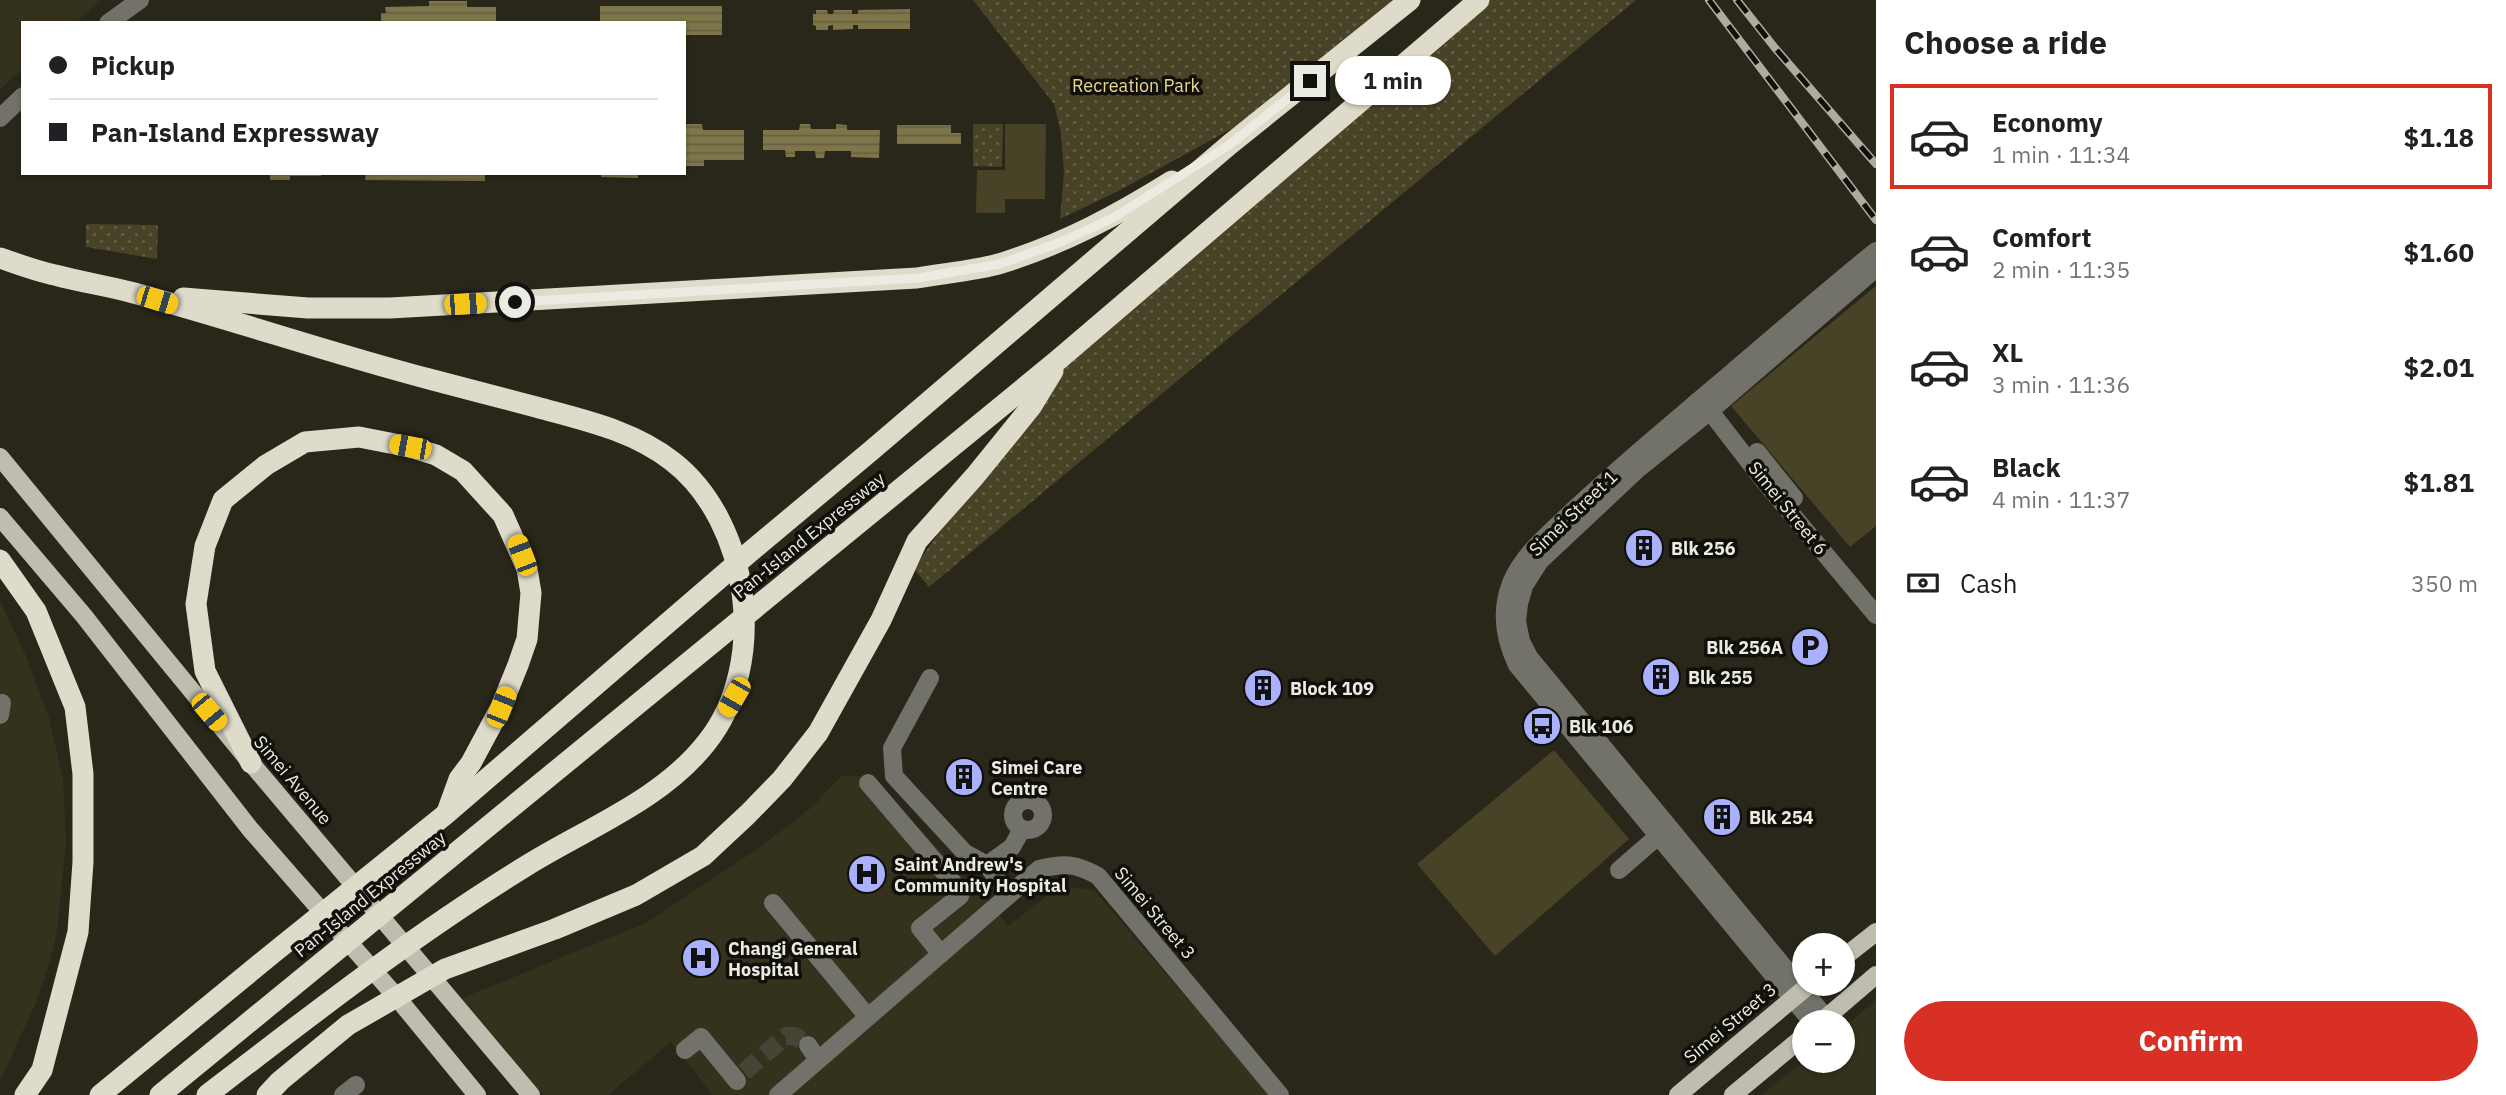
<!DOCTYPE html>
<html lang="en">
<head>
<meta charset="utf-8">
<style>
  :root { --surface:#fff; --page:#f2f2f2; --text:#202124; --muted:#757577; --line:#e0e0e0; --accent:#d93025 }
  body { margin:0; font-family:"IBM Plex Sans",sans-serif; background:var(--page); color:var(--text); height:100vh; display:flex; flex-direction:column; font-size:26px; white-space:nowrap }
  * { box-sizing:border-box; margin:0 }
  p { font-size:23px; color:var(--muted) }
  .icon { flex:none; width:38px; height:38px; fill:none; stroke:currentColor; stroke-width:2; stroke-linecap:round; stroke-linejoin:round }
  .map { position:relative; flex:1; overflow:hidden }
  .side { display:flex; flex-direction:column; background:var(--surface); width:630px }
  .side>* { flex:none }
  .hud { position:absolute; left:21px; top:21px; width:665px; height:154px; border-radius:0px; box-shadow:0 2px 5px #0004; display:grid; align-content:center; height:154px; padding:0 28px; background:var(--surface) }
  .controls { position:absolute; left:1792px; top:933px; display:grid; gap:14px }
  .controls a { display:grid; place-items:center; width:63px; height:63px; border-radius:50%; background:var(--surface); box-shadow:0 2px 5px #0004; font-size:35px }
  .end { position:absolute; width:32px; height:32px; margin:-16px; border:9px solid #ecebe2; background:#111; box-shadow:0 0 0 4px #111 }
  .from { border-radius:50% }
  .bubble { position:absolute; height:49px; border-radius:24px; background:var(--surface); box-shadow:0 2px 5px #0004; font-size:23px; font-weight:700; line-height:49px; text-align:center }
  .car { position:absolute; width:21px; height:42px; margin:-21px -10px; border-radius:9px; box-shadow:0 0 5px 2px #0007; background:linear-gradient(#f5c518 24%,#345 0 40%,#f5c518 0 76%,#345 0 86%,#f5c518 0) }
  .hud b { display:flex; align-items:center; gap:24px; height:66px; font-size:26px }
  .hud b+b { border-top:2px solid var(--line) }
  .hud i { width:18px; height:18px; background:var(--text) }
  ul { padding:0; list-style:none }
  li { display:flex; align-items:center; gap:21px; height:105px; margin:0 14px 10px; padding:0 14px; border:4px solid transparent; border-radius:0px }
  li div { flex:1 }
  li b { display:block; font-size:26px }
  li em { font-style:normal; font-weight:700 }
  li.on { border-color:var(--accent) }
  li>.icon { width:63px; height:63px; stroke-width:1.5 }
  h2 { padding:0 28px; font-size:32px; line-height:84px }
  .pay { display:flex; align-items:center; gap:18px; height:77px; padding:0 28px; font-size:26px }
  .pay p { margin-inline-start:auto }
  .button { display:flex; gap:14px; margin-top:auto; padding:14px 28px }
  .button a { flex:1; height:80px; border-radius:42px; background:var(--accent); color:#fff; font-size:28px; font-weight:700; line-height:80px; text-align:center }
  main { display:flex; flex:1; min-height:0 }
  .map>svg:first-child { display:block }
</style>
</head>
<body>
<main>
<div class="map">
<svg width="1876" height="1095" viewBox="0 0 1876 1095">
  <defs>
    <pattern id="park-dots" width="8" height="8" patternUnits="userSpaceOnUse" patternTransform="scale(1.75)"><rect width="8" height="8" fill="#484326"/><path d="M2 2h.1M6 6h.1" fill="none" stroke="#635e45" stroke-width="1.8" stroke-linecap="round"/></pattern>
    <pattern id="water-rules" width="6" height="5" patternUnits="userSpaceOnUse" patternTransform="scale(1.75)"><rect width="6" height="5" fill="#7e7648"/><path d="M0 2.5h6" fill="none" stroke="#656046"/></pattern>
  </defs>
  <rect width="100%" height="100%" fill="#292719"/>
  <g fill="#34311d">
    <polygon points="0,0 101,0 75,23 23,23 23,69 0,89"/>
    <polygon points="0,601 26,656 49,718 63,779 66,844 57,931 50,961 38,998 0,1081"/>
    <polygon points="841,776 868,776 984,896 1008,926 1060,886 1094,890 1270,1095 713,1095 671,1042 608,1095 543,1095 462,998 644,924 753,852 812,807"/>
    <polygon points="1876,1000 1876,1095 1762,1095 1804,1060 1843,1060 1843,1028"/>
  </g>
  <g fill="#484326">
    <polygon points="1005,124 1046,124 1045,199 1005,199 1005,213 976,213 977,170 1005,170"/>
    <polygon points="1876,286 1876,526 1850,547 1731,406"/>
    <polygon points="1554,750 1629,839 1495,956 1417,864"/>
  </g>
  <g fill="url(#park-dots)">
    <polygon points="973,0 1394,0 1266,110 1120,190 1060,219 1064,172 1061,133 1054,104"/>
    <polygon points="1485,0 1636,0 929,587 914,569 975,478 1059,361"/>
    <polygon points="973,124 1003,124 1002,167 973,166"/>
    <polygon points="86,224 158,225 157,259 86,247"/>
  </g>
  <g fill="url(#water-rules)">
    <polygon points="429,1 467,1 467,7 496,7 496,23 381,23 381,13 386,13 385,7 429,6"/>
    <polygon points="600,6 722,6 722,35 684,35 684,23 600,23"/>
    <polygon points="910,9 910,29 858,29 858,25 853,25 853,29 833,30 833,25 828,26 828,30 816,30 816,26 813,25 813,14 816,14 816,10 827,10 828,14 833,14 834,10 852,10 852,14 858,14 858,10"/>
    <polygon points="685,124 702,124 703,130 744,130 744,160 704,160 704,166 685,166"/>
    <polygon points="800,124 810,124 811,129 836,129 836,124 847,125 847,130 880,130 879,158 851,157 851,151 825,151 824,158 816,158 815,151 795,151 795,157 786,157 785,150 763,150 763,130 799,130"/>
    <polygon points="897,125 951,125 951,133 961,133 961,144 897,144"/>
    <polygon points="280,173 321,173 321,176 290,176 290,180 270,180 270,175 279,175"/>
    <polygon points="366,173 485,173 485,181 365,180"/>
    <polygon points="565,173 638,173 638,178 601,177 601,175"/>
  </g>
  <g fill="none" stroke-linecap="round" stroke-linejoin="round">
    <polyline stroke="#464437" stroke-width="18" stroke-dasharray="18 9" stroke-linecap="butt" points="744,1072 786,1036 795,1036 808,1045"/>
    <g stroke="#72716a" stroke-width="18">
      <polyline points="108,23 140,0"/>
      <polyline points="0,118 23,96"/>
      <polyline points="1703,402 1764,481 1876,615"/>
      <polyline points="1757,452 1794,498"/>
      <polyline points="930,678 892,748 894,776 965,853 987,865 1009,895"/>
      <polyline points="0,715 2,703"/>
      <polyline points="868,783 961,892 960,896 920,928 941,954"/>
      <circle cx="1028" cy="815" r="15"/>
      <polyline points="987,865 1012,847 1022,829"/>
      <polyline points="1619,870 1665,830"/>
      <polyline points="773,903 868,1017"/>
      <polyline points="1826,1018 1529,657 1521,641 1517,621 1519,604 1524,586 1540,561 1638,469 1710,411 1876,268"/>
      <path d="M1812,1022L1517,665C1504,638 1500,611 1511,583C1522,556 1545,537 1565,518C1608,477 1652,440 1697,402C1757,352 1815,300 1876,251"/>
      <polyline points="808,1045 818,1060"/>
      <polyline points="685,1050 701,1037 737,1081"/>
      <polyline points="343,1095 356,1085"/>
      <path d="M778,1095L1039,869C1064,863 1075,863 1098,876L1280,1095"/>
    </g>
    <g stroke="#bfbdaf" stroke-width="18">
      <polyline points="0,457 251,763 531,1095"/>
      <polyline points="0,517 84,616 250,829 399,1000 477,1095"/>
      <polyline points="1843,958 1876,932"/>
      <polyline points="1821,1022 1876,975"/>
      <polyline points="1678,1095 1810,984"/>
      <polyline points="1733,1095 1804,1036"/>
    </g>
    <g stroke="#dedbca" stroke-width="21">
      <path d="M0,258C18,264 36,271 55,275C81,282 108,286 134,293C234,320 333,354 433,380C467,389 502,398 536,407C583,420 632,430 672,461C751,522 769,664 707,742C662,800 587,828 526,866C414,935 311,1015 207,1095"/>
      <path d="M183,298L308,308H390L917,278C945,273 975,271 1002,263C1065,243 1116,216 1172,181"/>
      <polyline points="0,560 36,611 75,707 83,774 83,862 78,932 42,1070 25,1095"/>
      <polyline points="251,763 205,671 196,604 205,546 223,500 266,465 305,442 359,437 410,447 436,455 463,471 503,515 527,569 531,593 527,639 518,665 501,707 471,763 459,779 447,812"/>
      <polyline points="100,1095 272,954 446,814 750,552 872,450 1229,145 1410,0"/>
      <polyline points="160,1095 1058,360 1479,0"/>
      <polyline points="267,1095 280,1081 348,1025 445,969 555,929 636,895 703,856 748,814 782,779 818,733 881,620 917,541 975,476 1031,407 1053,371"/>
    </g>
    <defs>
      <g id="rail">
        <polyline points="1709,0 1876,220"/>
        <polyline points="1737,0 1775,48 1876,164"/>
      </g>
    </defs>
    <use href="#rail" stroke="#adaca1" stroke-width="8"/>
    <use href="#rail" stroke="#100f0a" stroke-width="5" stroke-dasharray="16" stroke-linecap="butt"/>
  </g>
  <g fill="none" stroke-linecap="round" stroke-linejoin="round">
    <polyline stroke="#ecebe2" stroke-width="9" points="515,302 918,278 1000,264 1061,242 1113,218 1229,145 1310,81"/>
  </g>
  <defs>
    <symbol id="building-disc" viewBox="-11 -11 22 22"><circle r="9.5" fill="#a9b0fc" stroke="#100f0a"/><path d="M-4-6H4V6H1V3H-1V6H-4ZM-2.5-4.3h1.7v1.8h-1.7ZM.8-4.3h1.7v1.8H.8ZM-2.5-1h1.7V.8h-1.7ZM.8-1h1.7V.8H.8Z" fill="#111"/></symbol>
    <symbol id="parking-disc" viewBox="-11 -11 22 22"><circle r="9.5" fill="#a9b0fc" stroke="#100f0a"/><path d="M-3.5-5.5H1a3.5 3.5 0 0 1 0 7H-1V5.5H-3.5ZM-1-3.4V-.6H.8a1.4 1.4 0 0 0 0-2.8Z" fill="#111"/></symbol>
    <symbol id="bus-disc" viewBox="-11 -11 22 22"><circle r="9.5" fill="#a9b0fc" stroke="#100f0a"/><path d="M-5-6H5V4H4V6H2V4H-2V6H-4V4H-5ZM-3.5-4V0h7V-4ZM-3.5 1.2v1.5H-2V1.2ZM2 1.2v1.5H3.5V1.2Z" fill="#111"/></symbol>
    <symbol id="hospital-disc" viewBox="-11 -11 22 22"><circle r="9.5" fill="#a9b0fc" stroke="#100f0a"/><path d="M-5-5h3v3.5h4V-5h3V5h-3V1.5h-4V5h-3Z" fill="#111"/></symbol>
  </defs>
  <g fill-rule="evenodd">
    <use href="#building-disc" x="1622" y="526" width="44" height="44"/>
    <use href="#parking-disc" x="1788" y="625" width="44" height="44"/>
    <use href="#building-disc" x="1639" y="655" width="44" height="44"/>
    <use href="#building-disc" x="1241" y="666" width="44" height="44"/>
    <use href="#bus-disc" x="1520" y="704" width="44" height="44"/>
    <use href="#building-disc" x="942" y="755" width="44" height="44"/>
    <use href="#building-disc" x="1700" y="795" width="44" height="44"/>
    <use href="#hospital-disc" x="845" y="852" width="44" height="44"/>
    <use href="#hospital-disc" x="679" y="936" width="44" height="44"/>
  </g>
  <g text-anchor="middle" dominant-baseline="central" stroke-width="7" stroke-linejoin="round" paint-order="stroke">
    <g font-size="18" fill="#e6d98f" stroke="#100f0a">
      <text x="1136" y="85">Recreation Park</text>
    </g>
    <g font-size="18" fill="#ecebe2" stroke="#100f0a">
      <text transform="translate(1788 508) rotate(51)">Simei Street 6</text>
      <text transform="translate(1573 513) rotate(-44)">Simei Street 1</text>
      <text transform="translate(809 535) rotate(-39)">Pan-Island Expressway</text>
      <text transform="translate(293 780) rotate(50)">Simei Avenue</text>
      <text transform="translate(370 894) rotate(-39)">Pan-Island Expressway</text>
      <text transform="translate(1155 913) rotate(50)">Simei Street 3</text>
      <text transform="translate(1730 1023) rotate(-40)">Simei Street 3</text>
    </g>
    <g font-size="18" font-weight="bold" fill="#ecebe2" stroke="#100f0a" text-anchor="start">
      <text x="1671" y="548">Blk 256</text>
      <text x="1783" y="647" text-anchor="end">Blk 256A</text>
      <text x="1688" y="677">Blk 255</text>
      <text x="1290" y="688">Block 109</text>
      <text x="1569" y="726">Blk 106</text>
      <text x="991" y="767">Simei Care<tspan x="991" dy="21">Centre</tspan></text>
      <text x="1749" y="817">Blk 254</text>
      <text x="894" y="864">Saint Andrew's<tspan x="894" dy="21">Community Hospital</tspan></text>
      <text x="728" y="948">Changi General<tspan x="728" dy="21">Hospital</tspan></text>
    </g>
  </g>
</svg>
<div class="controls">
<a>+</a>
<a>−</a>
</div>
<i class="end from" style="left:515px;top:302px"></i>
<i class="end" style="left:1310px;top:81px"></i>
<div class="bubble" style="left:1335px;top:56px;width:116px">1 min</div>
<i class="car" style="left:157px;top:300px;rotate:107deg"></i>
<i class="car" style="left:465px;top:304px;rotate:87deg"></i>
<i class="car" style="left:410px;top:447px;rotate:280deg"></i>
<i class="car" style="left:522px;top:555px;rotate:339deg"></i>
<i class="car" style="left:734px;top:697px;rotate:210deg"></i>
<i class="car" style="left:501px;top:707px;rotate:22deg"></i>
<i class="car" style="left:209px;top:712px;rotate:140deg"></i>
<div class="hud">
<b><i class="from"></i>Pickup</b>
<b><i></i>Pan-Island Expressway</b>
</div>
</div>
<section class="side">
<h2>Choose a ride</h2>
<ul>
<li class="on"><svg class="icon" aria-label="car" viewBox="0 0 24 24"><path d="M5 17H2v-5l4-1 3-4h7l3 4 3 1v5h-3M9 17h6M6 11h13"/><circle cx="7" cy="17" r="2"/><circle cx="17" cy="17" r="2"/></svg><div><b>Economy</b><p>1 min · 11:34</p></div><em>$1.18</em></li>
<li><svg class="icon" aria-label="car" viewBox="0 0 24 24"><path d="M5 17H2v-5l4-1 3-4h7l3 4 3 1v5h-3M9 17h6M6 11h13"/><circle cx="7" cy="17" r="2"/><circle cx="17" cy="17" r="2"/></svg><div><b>Comfort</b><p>2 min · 11:35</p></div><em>$1.60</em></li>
<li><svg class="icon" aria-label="car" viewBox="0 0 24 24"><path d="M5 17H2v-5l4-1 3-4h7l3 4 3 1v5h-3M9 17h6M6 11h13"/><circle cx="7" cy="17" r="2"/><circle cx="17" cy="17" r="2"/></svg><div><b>XL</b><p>3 min · 11:36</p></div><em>$2.01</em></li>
<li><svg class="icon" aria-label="car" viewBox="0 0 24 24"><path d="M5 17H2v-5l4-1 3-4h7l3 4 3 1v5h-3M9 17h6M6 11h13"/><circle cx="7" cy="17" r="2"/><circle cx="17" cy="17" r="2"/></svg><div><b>Black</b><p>4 min · 11:37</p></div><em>$1.81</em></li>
</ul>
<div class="pay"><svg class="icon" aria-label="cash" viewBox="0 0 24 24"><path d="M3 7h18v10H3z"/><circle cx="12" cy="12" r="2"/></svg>Cash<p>350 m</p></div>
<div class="button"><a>Confirm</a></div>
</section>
</main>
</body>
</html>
